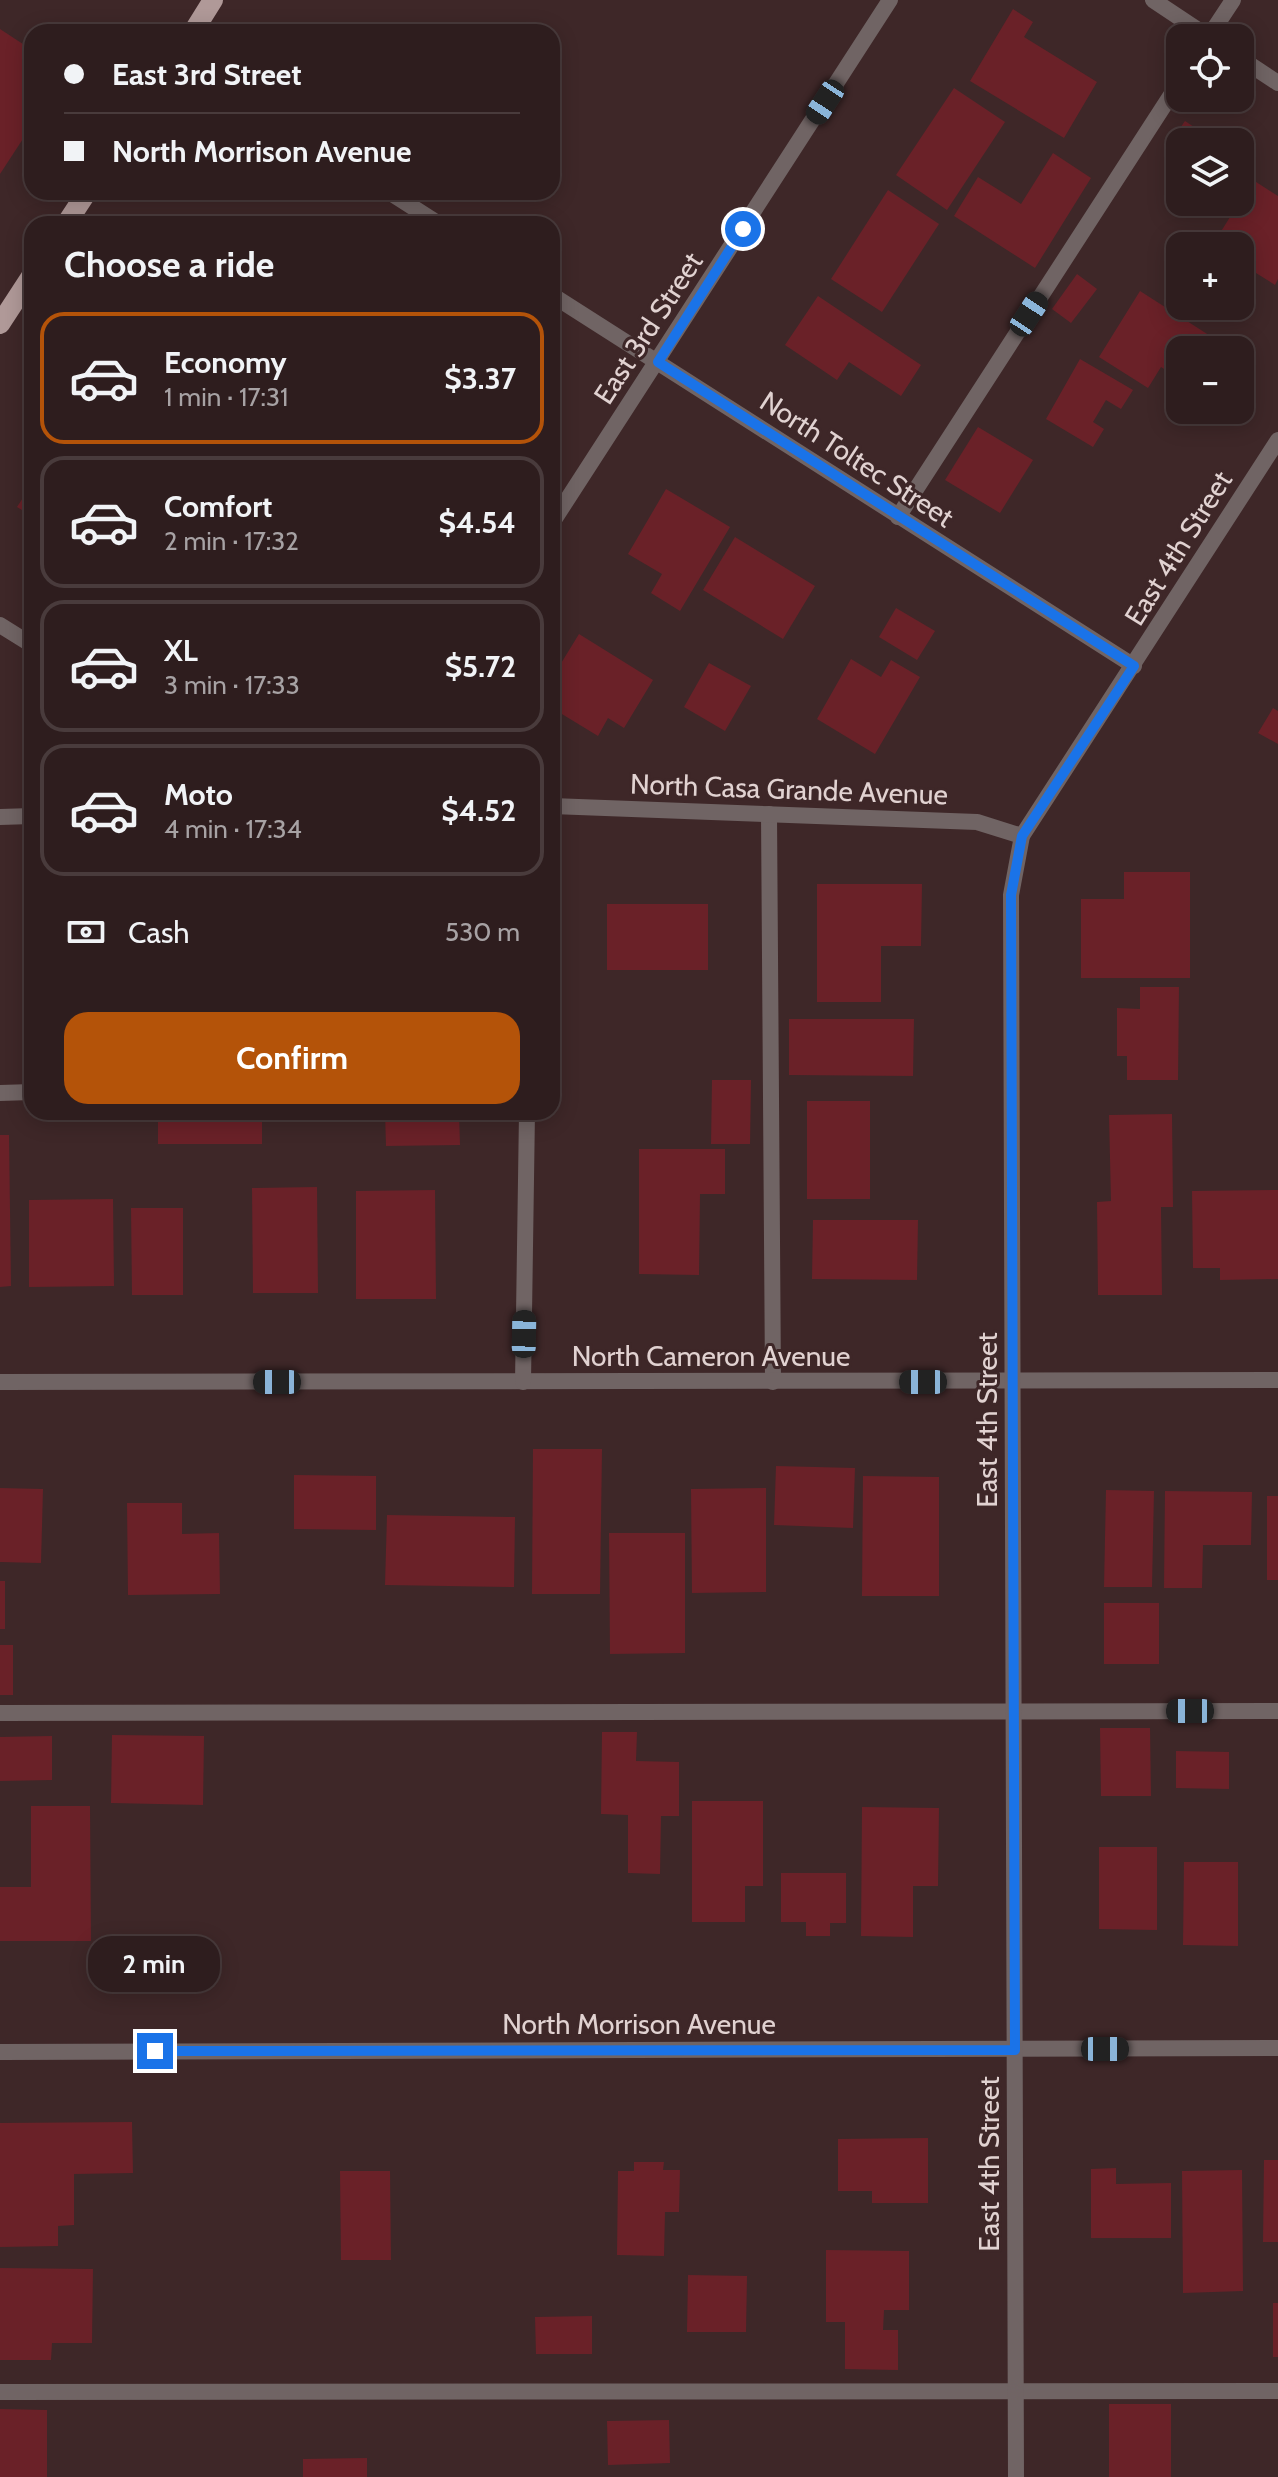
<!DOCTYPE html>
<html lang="en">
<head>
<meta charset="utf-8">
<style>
  :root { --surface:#2e1d1e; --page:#362627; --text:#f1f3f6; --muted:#a7a2a4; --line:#493b3c; --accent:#b45309 }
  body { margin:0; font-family:Cabin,sans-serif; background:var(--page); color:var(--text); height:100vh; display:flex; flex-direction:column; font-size:30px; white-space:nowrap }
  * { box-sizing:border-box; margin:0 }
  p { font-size:26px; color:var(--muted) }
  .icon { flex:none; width:44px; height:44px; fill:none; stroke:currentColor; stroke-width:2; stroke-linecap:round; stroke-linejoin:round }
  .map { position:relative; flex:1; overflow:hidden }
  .details { position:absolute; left:24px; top:216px; width:536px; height:904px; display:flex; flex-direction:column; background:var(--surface); border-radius:24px; box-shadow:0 4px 20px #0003,0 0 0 2px var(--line) }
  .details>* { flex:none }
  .top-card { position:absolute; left:24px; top:24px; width:536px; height:176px; border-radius:24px; box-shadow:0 4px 20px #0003,0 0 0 2px var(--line); display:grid; align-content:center; height:176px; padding:0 40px; background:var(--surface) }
  .buttons { position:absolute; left:1166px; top:24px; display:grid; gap:16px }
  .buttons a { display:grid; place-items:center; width:88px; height:88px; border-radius:16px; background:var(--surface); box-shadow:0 4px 20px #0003,0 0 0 2px var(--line); font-size:40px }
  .end { position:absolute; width:36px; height:36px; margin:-18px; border:10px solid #1a73e8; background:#fff; box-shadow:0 0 0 4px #fff }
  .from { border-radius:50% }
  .bubble { position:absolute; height:56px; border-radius:24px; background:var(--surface); box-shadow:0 4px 20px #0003,0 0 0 2px var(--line); font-size:26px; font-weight:800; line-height:56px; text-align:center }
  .car { position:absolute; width:24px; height:48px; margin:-24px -12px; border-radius:10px; box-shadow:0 0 6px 2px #0007; background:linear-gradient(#222 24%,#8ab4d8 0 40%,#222 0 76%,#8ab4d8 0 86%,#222 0) }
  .top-card b { display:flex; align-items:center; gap:28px; height:76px; font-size:30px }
  .top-card b+b { border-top:2px solid var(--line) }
  .top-card i { width:20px; height:20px; background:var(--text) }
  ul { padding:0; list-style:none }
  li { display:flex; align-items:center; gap:24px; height:132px; margin:0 16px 12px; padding:0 24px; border:4px solid var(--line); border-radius:24px }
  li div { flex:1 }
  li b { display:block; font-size:30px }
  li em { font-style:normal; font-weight:800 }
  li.active { border-color:var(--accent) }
  li>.icon { width:72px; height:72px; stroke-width:1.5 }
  h2 { padding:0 40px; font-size:36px; line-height:96px }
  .pay { display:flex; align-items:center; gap:20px; height:88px; padding:0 40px; font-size:30px }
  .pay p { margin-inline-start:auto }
  .cta { display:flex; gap:16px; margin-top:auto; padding:16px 40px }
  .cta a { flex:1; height:92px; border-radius:24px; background:var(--accent); color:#fff; font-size:32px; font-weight:800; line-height:92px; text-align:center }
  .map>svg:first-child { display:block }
</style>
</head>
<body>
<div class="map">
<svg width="1278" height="2477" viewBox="0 0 1278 2477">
  <rect width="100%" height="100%" fill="#3e2728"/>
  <g fill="#6a2128">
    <polygon points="1013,9 1033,22 1024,37 1097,82 1064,138 970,81"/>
    <polygon points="0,29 32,50 32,125 0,174"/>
    <polygon points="954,88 1005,122 947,210 896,175"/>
    <polygon points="1185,121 1209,137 1205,142 1180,142 1180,160 1165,150"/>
    <polygon points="1053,153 1091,178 1035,268 954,216 978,177 1021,204"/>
    <polygon points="1253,180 1278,196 1278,279 1275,285 1240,263 1240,246 1212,246"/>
    <polygon points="888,190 939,224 882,312 831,279"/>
    <polygon points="1077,274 1097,289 1071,323 1052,309"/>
    <polygon points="1140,291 1215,339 1208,350 1180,350 1180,379 1161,367 1148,388 1099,357"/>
    <polygon points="818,296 921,365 901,396 849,362 837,380 785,345"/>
    <polygon points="1080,359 1133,390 1121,409 1106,400 1093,422 1104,429 1093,447 1046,419"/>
    <polygon points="978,427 1033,460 1000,513 945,480"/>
    <polygon points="32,484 32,516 17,507"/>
    <polygon points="666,489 730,527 680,611 651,593 662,574 628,554"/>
    <polygon points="735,537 815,586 783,639 703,590"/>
    <polygon points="896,608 935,631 917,660 879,637"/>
    <polygon points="579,634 653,680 624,728 608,718 598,736 552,708 552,678"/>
    <polygon points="851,659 881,677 891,660 920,677 875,754 817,719"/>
    <polygon points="709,663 751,686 725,731 684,707"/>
    <polygon points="1273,708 1278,711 1278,744 1258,733"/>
    <polygon points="1124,872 1190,872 1190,978 1081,978 1081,899 1124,899"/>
    <polygon points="817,884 922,884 921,946 881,946 881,1002 817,1002"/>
    <rect x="607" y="904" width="101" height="66"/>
    <polygon points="1140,987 1179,987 1178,1080 1127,1080 1127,1056 1117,1056 1117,1008 1140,1009"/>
    <polygon points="789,1019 914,1019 913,1076 789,1075"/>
    <polygon points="712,1080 751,1080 750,1144 711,1144"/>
    <rect x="807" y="1101" width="63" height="98"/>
    <rect x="158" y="1112" width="104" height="32"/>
    <polygon points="385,1112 459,1112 460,1145 386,1146"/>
    <polygon points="1172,1114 1173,1207 1161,1207 1162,1295 1098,1295 1097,1202 1111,1201 1109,1115"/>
    <polygon points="0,1135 9,1135 11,1286 0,1287"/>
    <polygon points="639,1149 725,1149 725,1194 700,1194 699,1275 639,1274"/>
    <polygon points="317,1187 318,1293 253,1293 252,1188"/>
    <polygon points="435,1190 436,1299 356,1299 356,1191"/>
    <polygon points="1278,1190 1278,1279 1220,1280 1220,1268 1193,1268 1192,1191"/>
    <polygon points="113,1199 114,1286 29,1287 29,1200"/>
    <polygon points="131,1208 183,1208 183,1295 132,1295"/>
    <polygon points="813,1220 918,1220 917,1280 812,1279"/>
    <polygon points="533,1449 602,1449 600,1594 532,1594"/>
    <polygon points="776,1466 855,1468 853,1528 774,1525"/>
    <polygon points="294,1475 376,1476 376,1530 294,1529"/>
    <polygon points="863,1476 939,1477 939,1596 862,1596"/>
    <polygon points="0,1488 43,1489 41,1563 0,1562"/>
    <polygon points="766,1488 766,1592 692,1593 691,1489"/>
    <polygon points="1106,1490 1154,1491 1152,1587 1104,1587"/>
    <polygon points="1165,1491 1252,1492 1251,1545 1203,1545 1202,1588 1164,1588"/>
    <rect x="1267" y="1496" width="11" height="84"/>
    <polygon points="127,1503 182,1503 182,1534 219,1533 220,1594 128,1595"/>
    <polygon points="387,1515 515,1517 514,1587 385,1585"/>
    <polygon points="609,1533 685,1533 685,1653 610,1654"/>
    <rect x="0" y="1581" width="5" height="48"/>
    <rect x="1104" y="1603" width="55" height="61"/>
    <rect x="0" y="1645" width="13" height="50"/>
    <polygon points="1100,1728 1150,1728 1151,1796 1101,1796"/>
    <polygon points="602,1732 637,1732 636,1761 679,1762 679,1816 661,1816 660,1874 628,1873 628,1815 601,1814"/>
    <polygon points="112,1735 204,1736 203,1805 111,1803"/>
    <polygon points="52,1736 52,1780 0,1781 0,1737"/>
    <polygon points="1176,1751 1229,1752 1229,1789 1176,1788"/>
    <polygon points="692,1801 763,1801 763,1886 745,1886 745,1922 692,1922"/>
    <polygon points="31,1806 90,1806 91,1941 0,1941 0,1887 31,1887"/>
    <polygon points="862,1807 939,1808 938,1886 913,1886 913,1937 861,1936"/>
    <polygon points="1099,1847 1157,1847 1157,1930 1099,1929"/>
    <polygon points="1184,1862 1238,1862 1238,1946 1183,1945"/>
    <polygon points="781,1873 846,1873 846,1923 830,1923 830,1936 806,1936 806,1922 781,1922"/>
    <polygon points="132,2122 133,2173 74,2174 74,2225 58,2226 58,2246 0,2247 0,2123"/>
    <polygon points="928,2138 928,2203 872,2203 872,2191 838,2191 838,2139"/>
    <polygon points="1264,2160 1278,2160 1278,2242 1263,2242"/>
    <polygon points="634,2162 664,2162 663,2170 680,2170 679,2212 665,2212 664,2256 617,2255 618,2171 634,2171"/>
    <polygon points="1116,2168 1116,2184 1171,2183 1171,2238 1091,2238 1091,2169"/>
    <polygon points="1242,2170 1243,2291 1183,2293 1182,2171"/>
    <polygon points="340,2171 390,2171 391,2260 341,2260"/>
    <polygon points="826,2250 909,2251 909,2310 884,2310 883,2330 898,2330 898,2370 845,2369 845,2322 826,2322"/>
    <polygon points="0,2268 93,2269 92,2343 52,2343 51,2360 0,2360"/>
    <polygon points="688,2275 747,2276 746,2332 687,2332"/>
    <rect x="1273" y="2303" width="5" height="54"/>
    <polygon points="592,2316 592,2354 536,2354 535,2317"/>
    <rect x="1109" y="2404" width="62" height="73"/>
    <polygon points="0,2409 47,2410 47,2477 0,2477"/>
    <polygon points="669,2420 670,2463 608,2465 607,2421"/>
    <polygon points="367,2458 367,2477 303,2477 303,2459"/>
  </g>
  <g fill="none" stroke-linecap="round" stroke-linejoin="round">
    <g stroke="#706464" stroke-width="16">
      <polyline points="1208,38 1233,0"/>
      <polyline points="898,517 1180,81"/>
      <polyline points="769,814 773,1382"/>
      <polyline points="0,1093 32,1092"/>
      <polyline points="0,1713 1278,1711"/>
      <polyline points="0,2392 1278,2391"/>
    </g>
    <g stroke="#706464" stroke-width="16">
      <polyline points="1153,0 1210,38"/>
      <polyline points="1240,58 1278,83"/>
      <polyline points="389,192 439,224"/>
      <polyline points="552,295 1134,666"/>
      <polyline points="552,523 890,0"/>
      <polyline points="0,625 32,645"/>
      <polyline points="552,806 977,822 1022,836"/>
      <polyline points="0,817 32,816"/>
      <polyline points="0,1382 1278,1380"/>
      <polyline points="523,1382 527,1112"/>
      <polyline points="0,2052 1278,2048"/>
      <polyline points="1016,2477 1011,895 1022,836 1278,440"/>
    </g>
    <g stroke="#b09998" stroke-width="20">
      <polyline points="193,32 213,0"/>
      <polyline points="66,224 87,192"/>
      <polyline points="0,324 32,275"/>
    </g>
  </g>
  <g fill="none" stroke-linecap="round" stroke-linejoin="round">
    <polyline stroke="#1a73e8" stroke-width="10" points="155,2051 1015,2050 1011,895 1022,836 1134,666 658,362 743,229"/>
  </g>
  <g text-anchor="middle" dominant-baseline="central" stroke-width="6" stroke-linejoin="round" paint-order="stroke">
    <g font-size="28" fill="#e1d2d1" stroke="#3e2728">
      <text transform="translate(648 328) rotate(-57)">East 3rd Street</text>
      <text transform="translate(857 459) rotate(33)">North Toltec Street</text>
      <text transform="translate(1178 548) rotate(-58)">East 4th Street</text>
      <text transform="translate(789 789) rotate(2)">North Casa Grande Avenue</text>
      <text x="711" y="1356">North Cameron Avenue</text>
      <text transform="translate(987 1420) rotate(-90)">East 4th Street</text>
      <text x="639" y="2024">North Morrison Avenue</text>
      <text transform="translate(989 2164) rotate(-90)">East 4th Street</text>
    </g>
  </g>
</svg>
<div class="buttons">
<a><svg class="icon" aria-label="locate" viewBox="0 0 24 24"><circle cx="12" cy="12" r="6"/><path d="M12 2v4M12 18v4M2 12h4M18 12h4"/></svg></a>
<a><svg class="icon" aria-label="layers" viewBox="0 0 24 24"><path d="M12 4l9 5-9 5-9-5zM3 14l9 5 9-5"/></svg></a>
<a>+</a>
<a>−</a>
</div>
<i class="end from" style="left:743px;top:229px"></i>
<i class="end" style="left:155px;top:2051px"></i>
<div class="bubble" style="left:88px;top:1936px;width:132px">2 min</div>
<i class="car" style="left:825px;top:102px;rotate:213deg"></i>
<i class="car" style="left:1029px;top:314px;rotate:33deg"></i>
<i class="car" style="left:524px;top:1334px;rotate:1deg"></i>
<i class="car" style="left:277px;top:1382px;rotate:270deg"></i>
<i class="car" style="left:923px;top:1382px;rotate:270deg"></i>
<i class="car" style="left:1190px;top:1711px;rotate:270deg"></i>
<i class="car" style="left:1105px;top:2049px;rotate:90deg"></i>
<div class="top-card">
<b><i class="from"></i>East 3rd Street</b>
<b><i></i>North Morrison Avenue</b>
</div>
<section class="details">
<h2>Choose a ride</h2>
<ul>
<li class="active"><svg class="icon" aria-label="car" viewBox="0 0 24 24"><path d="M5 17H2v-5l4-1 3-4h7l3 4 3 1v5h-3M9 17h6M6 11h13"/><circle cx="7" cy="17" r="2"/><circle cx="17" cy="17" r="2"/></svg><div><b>Economy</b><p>1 min · 17:31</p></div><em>$3.37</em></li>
<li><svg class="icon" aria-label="car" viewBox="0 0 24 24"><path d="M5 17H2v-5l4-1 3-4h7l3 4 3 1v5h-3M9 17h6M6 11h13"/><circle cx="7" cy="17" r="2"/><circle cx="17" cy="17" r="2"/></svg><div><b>Comfort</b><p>2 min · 17:32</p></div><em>$4.54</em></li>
<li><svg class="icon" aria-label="car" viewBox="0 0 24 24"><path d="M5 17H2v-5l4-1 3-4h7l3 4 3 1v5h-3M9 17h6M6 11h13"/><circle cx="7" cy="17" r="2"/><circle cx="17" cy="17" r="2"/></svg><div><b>XL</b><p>3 min · 17:33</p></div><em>$5.72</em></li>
<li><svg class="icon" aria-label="car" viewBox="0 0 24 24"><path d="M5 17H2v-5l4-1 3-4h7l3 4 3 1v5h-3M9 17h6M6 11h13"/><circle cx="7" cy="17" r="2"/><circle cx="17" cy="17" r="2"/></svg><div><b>Moto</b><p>4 min · 17:34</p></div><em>$4.52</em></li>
</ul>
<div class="pay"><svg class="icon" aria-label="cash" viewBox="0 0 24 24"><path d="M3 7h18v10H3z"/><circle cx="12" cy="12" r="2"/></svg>Cash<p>530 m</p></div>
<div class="cta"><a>Confirm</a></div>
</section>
</div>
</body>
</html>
